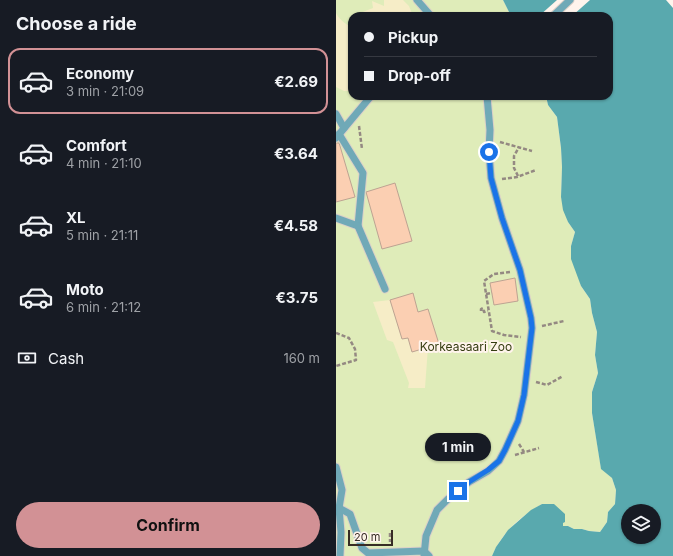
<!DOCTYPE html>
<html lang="en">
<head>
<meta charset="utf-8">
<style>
  :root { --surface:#171b24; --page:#20242c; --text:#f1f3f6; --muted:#9ea1a6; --line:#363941; --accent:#d29195 }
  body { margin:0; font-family:Inter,sans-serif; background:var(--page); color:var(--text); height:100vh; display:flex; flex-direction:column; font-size:15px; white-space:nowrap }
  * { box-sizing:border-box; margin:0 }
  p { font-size:13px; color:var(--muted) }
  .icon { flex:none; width:22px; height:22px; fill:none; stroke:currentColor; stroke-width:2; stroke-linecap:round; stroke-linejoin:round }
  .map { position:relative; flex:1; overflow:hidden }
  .drawer { display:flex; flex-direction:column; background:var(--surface); width:336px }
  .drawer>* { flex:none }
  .top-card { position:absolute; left:12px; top:12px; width:265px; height:88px; border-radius:12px; box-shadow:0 1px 3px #0004; display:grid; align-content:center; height:88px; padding:0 16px; background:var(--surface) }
  .controls { position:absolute; left:285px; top:504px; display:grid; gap:8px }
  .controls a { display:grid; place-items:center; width:40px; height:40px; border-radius:50%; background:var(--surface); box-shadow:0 1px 3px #0004; font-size:20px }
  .scale { position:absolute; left:12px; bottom:10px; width:45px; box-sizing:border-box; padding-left:4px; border:2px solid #372c25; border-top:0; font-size:11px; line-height:14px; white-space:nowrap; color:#372c25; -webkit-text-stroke:3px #fff4ec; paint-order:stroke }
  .end { position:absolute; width:18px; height:18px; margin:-9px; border:5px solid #1a73e8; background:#fff; box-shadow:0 0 0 2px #fff }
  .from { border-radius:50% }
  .bubble { position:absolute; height:28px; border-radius:14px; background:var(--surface); box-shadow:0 1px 3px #0004; font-size:13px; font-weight:700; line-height:28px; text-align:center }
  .top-card b { display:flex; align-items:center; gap:14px; height:38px; font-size:15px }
  .top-card b+b { border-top:1px solid var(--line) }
  .top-card i { width:10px; height:10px; background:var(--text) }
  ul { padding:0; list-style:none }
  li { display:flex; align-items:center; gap:12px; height:66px; margin:0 8px 6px; padding:0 8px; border:2px solid transparent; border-radius:12px }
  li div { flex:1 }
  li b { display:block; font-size:15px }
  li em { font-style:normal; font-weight:700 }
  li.current { border-color:var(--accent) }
  li>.icon { width:36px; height:36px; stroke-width:1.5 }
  h2 { padding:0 16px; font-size:18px; line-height:48px }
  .pay { display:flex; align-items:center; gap:10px; height:44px; padding:0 16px; font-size:15px }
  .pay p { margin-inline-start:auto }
  .action { display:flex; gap:8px; margin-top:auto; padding:8px 16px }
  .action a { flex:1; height:46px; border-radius:24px; background:var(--accent); color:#111; font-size:16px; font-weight:700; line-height:46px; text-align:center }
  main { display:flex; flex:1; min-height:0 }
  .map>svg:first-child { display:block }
</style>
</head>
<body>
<main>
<section class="drawer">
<h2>Choose a ride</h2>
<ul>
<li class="current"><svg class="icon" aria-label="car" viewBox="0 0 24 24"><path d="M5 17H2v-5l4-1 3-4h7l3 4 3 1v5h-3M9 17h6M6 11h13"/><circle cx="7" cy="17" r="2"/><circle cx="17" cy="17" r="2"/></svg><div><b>Economy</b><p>3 min · 21:09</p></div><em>€2.69</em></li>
<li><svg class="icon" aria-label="car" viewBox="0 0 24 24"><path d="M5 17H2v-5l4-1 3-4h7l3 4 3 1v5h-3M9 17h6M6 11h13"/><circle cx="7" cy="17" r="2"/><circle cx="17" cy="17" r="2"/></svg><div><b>Comfort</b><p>4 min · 21:10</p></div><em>€3.64</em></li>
<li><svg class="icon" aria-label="car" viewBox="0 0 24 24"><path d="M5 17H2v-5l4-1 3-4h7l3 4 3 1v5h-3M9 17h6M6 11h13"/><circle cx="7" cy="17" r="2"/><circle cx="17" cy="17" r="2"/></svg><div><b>XL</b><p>5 min · 21:11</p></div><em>€4.58</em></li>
<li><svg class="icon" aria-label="car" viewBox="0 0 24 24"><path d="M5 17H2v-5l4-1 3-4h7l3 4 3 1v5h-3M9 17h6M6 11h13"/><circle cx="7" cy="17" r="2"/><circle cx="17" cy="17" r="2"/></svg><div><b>Moto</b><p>6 min · 21:12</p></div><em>€3.75</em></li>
</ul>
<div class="pay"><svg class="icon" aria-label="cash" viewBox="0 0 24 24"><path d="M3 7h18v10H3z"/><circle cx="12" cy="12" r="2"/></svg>Cash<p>160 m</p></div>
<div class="action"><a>Confirm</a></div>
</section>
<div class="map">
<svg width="337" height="556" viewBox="0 0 337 556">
  <rect width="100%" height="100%" fill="#fff4ec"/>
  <path fill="#dfecb9" d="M0,0H167L173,12L178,16H16V96H210L212,105L221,117L225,148L226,167L225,197L232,222L239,232L235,246L245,286L254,299L256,313L261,332L259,355L262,373L256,392V413L265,468L276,478L280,490L279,504L272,512L271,522L264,532L253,531L246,529H238L232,526H226L227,523L206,504C184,517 166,532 156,556H0Z"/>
  <g fill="#f6edc7">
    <polygon points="48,0 67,0 73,6 77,16 25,16 24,13 37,8 36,1 48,6"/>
    <path d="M0,13C3,19 10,25 16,27V78L14,91H8L0,87Z"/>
    <polygon points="54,300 66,339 72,338 76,352 92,347 89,388 72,388 73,383 57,342 51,340 37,302"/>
  </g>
  <g fill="#59a9ae" fill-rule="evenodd">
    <polygon points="167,0 221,0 203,16 178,16 173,12"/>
    <path d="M254,0H330L337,8V556H156L160,547L172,530L195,510L206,504H218L229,514V522L227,523V526H232L238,529H246L253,531L264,532L271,522L272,512L279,504L280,490L276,478L265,469L256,413V392L262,373L259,355L261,332L256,313L254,299L245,286L235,259V246L239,232L232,222L227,210L225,197L226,167L225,148L221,117L212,105L210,96H273V16H236ZM292,511H318V537H292Z"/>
  </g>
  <g fill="#fbcfb2" stroke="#bda392">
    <polygon points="0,143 3,143 4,146 19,197 0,202"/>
    <polygon points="59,183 76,241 46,249 30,192"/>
    <polygon points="179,278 182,301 158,305 154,283"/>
    <polygon points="77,293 82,312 92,309 103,344 76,352 72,338 66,339 54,300"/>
  </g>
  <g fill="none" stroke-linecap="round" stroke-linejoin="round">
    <defs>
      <g id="service">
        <polyline points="81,0 95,16"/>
        <polyline points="217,16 234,0"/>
        <polyline points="0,114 8,128"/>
        <polyline points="3,134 27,173 22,226"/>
        <polyline points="0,138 35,96"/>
        <polyline points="0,218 22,226 49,289"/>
        <polyline points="0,467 6,490 3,508 5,532 4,556"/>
        <polyline points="3,508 14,514 26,548 32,553 88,551 93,556"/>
        <polyline points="88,556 90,536 101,510 112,499 133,482 152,471 163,461 169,450 182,421 188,395 196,328 195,318 184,270 166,218 155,178 153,152 154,130 151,96"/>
      </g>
    </defs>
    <use href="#service" stroke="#dbd0c8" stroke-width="9"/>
    <g stroke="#948982" stroke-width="2.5" stroke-dasharray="4 2" stroke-linecap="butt">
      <polyline points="23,126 26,149"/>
      <polyline points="164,142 196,151"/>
      <polyline points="182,176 178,168 178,156 183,147"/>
      <polyline points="166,179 181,177 200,170"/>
      <polyline points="174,272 158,274 148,281 156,331 168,335 185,337"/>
      <polyline points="150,294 156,293"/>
      <polyline points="145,311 145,309 147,308 148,312 152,311"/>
      <polyline points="206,326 228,321"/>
      <polyline points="0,333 13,338 19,349 20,360 0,366"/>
      <polyline points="200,382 211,385 227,376"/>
      <polyline points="183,444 188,452"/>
      <polyline points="179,455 203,448"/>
      <polyline points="54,533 54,542"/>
    </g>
    <use href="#service" stroke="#70a9b7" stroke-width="7"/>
  </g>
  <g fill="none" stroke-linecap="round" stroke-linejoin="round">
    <polyline stroke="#1a73e8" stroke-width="5" points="122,491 133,482 152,470 163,461 169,450 182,421 188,395 196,328 195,318 184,270 166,218 155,178 153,152"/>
  </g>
  <g text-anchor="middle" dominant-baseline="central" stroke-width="4" stroke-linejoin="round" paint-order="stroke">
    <g font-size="12" fill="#353d11" stroke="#fff4ec">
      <text x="130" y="346">Korkeasaari Zoo</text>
    </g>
  </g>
</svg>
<div class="controls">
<a><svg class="icon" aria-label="layers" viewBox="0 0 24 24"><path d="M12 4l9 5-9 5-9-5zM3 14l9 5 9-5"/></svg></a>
</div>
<div class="scale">20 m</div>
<i class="end from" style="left:153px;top:152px"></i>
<i class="end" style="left:122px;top:491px"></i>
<div class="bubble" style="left:89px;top:433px;width:66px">1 min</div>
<div class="top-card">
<b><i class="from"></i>Pickup</b>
<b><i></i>Drop-off</b>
</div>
</div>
</main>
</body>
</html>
